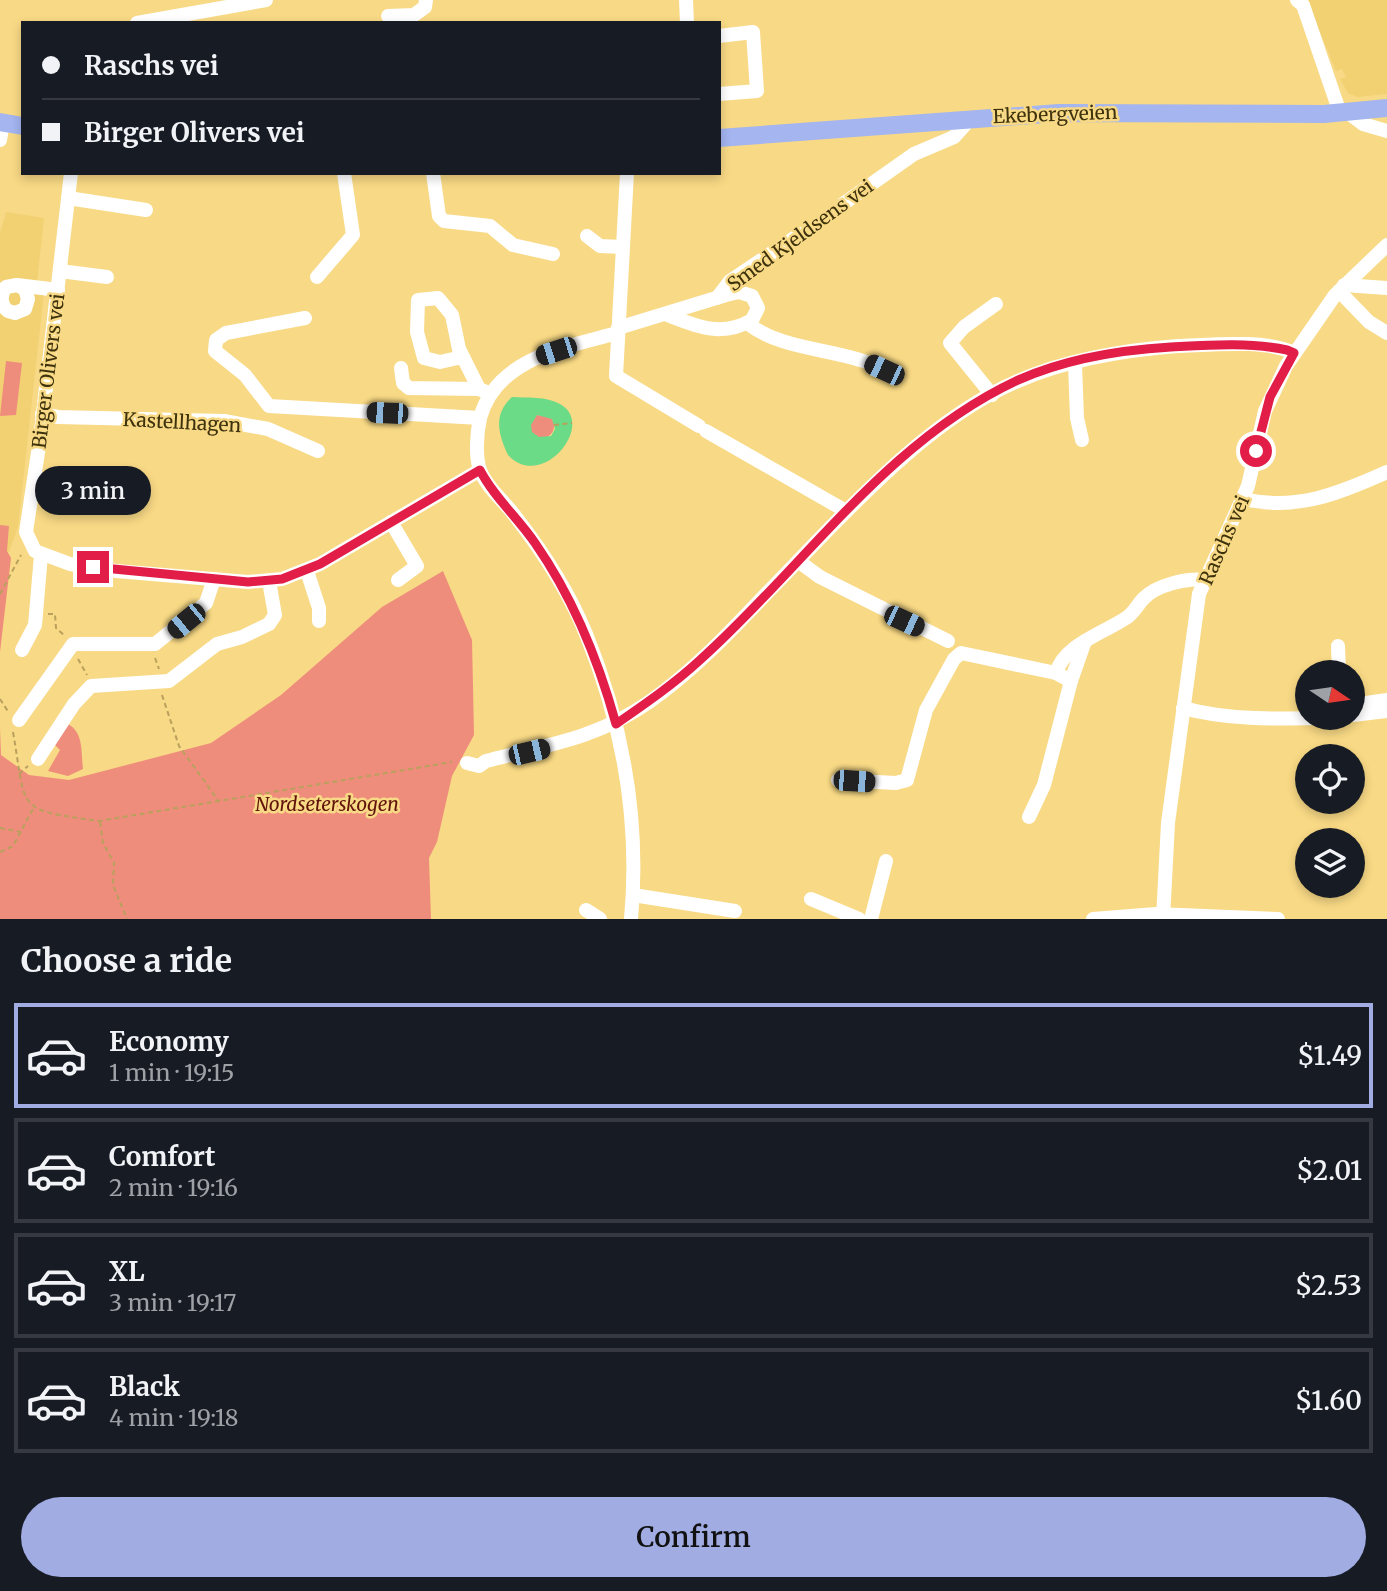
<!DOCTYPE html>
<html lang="en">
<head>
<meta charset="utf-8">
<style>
  :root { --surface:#171b24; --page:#242831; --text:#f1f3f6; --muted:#9ea1a6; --line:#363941; --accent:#a1ace2 }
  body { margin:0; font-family:Merriweather,serif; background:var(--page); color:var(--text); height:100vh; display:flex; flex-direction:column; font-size:26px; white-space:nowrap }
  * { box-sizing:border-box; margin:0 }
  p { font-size:23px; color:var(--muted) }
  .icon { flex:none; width:38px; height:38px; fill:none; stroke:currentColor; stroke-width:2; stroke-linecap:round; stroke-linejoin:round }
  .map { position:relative; height:919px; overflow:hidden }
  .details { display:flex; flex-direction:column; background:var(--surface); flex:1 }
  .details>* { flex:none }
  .guide { position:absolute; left:21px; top:21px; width:700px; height:154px; border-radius:0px; box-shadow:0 4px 10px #0003; display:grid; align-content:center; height:154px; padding:0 21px; background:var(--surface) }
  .needle { width:46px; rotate:103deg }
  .controls { position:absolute; left:1295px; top:660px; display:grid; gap:14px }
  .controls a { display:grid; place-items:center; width:70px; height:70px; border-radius:50%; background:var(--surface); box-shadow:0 4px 10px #0003; font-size:35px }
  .end { position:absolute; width:32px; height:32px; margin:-16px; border:9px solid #e11d48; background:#fff; box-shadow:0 0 0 4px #fff }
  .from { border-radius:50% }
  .bubble { position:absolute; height:49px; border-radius:24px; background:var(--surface); box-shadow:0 4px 10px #0003; font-size:23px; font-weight:600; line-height:49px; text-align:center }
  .car { position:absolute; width:21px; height:42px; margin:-21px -10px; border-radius:9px; box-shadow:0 0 5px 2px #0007; background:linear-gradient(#222 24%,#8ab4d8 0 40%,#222 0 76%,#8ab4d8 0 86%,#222 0) }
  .guide b { display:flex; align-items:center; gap:24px; height:66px; font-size:26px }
  .guide b+b { border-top:2px solid var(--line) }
  .guide i { width:18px; height:18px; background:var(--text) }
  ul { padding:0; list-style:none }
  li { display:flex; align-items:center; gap:21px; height:105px; margin:0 14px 10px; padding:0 7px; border:4px solid var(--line); border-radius:0px }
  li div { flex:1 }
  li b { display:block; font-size:26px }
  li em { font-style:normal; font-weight:600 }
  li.on { border-color:var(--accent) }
  li>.icon { width:63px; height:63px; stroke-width:1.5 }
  h2 { padding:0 21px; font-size:32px; line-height:84px }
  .button { display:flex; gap:14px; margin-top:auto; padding:14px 21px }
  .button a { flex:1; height:80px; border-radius:42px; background:var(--accent); color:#111; font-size:28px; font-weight:600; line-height:80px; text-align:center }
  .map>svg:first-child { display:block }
</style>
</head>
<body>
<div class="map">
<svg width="1387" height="919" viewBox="0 0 1387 919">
  <rect width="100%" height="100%" fill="#f8d985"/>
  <g fill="#f2d173">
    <polygon points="1307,0 1387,0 1387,94 1357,97 1348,93 1340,79 1346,77 1342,69 1336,71"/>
    <polygon points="6,212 44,218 37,282 45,283 18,527 9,552 0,549 0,233"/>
  </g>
  <g fill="#ef8d7d">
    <polygon points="6,361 22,363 16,415 0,416"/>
    <circle cx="542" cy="426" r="12"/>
    <polygon points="0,525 9,526 7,551 11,558 0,652"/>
    <polygon points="443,571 472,640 474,735 452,776 437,842 429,858 431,919 0,919 0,728 1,755 29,775 69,780 211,743 281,695 382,607"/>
    <path d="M66,723C84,731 81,751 83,769L68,776L48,771L60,750L53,743Z"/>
  </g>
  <path fill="#6bdb88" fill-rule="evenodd" d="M512,397C527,398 546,396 560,404C597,424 542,492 508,455C498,434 493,414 512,397ZM537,415L552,419L555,429L551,436L539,437L532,432L531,425Z"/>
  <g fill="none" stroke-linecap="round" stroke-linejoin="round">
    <g stroke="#b9a05c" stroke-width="2" stroke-dasharray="5 3.5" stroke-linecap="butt">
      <polyline points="812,226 834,211"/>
      <polyline points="554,425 572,423"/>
      <polyline points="0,594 21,555"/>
      <polyline points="48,614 55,614 56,628 65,636"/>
      <polyline points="155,658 159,669"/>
      <polyline points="78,659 87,675"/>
      <polyline points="162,695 179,746 218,800"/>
      <polyline points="0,699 9,713"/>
      <path d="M13,732C27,812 14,809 99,821L452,762"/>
      <polyline points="19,774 28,766"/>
      <polyline points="100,822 103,843 114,863 113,885 127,919"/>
      <polyline points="0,828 21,832"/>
      <polyline points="0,852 13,846 34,807"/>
    </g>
    <g stroke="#fff" stroke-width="14">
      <polyline points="686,0 687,23"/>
      <polyline points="1297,0 1303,5 1340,113"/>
      <polyline points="388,16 414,15 425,7 426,0"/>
      <polyline points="137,23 266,0"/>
      <polyline points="719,36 753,32 757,91 719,94"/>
      <polyline points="1347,112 1363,124 1387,131"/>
      <polyline points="0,140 3,123"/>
      <polyline points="71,173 40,439 26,532 35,551 70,564 116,571 248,582 282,579 320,564 480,470"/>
      <polyline points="433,173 439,216 444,221 490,226 513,245 553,254"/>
      <polyline points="627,173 616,376 699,426"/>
      <polyline points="68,198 146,210"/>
      <polyline points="843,204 914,154 954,137 971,118"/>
      <polyline points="587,236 600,246 622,247"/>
      <polyline points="60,271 107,277"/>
      <polyline points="317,277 353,235 344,173"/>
      <path d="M17,285L25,289L28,299L25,309L15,313L8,311C0,305 0,295 6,287L17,285L58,290"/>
      <polyline points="1344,285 1387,288"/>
      <polyline points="1339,291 1369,322 1387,333"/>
      <polyline points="717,298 730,281 800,234"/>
      <polyline points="305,318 226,333 216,340 215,351 245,375 269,406 480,418"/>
      <path d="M747,323C779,348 822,348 860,360C872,363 883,370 895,374"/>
      <path d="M618,328L726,295L739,292L752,296L758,308L752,320C721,338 696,326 665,314"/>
      <path d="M617,333C567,347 496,358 480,418C477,432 475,456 480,470C486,487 505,502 515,516C543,552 569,592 586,634C623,725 640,821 631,919"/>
      <polyline points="462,357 440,362 424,358 417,332 418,300 438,298 452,315 459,349 479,389"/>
      <polyline points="1075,364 1077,418 1082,440"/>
      <polyline points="401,368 403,383 409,388 479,389 486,392"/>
      <polyline points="992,395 950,343 964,327 996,304"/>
      <polyline points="42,414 58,417 224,421 268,429 318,451"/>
      <polyline points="706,431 846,511"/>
      <path d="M1243,499C1297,511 1338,494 1387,472"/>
      <polyline points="391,522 417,566 398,580"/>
      <polyline points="798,561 820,577 948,641"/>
      <polyline points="307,571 319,608 319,621"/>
      <polyline points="1338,646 1339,672"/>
      <polyline points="22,650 35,625 41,555"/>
      <polyline points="1071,681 1085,641"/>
      <polyline points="1359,704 1387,700"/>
      <path d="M1183,708C1228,720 1272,719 1318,718"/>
      <polyline points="1353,715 1387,711"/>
      <polyline points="19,720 73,644 155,644 206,603 214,579"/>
      <polyline points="38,759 74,704 91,686 169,681 217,644 242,637 269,624 275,615 269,581"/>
      <path d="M467,763L479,766L486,761C546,745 596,739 649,702C692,672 729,633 765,595C837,522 923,421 1018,381C1068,359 1125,350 1178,346C1209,345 1266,339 1294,353"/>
      <polyline points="838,780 896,783 907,780 926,710 954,659 961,653 1056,673"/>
      <path d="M1029,817L1044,785L1071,681L1056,673C1065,644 1102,634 1126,618C1134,613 1137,605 1144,598C1157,585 1186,578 1205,580"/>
      <polyline points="633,895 735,911"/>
      <polyline points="811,899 859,919"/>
      <polyline points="586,910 600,919"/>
      <polyline points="871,919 886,861"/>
      <polyline points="1093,919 1156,914 1278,919"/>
      <polyline points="1163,919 1168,823 1199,594 1248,486 1265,411 1286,366 1335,295 1387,245"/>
    </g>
    <g stroke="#a4b5f0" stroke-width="18">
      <polyline points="0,122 23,126"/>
      <polyline points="719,138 1059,113 1324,114 1387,108"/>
    </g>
  </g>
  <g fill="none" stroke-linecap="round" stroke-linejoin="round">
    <path stroke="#e11d48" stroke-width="9" d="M93,567L248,582L282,579L320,564L480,470C493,496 518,518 535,543C574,599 598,659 616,724C645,704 674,684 700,660C804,567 886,442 1016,381C1062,360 1120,350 1171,347C1209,345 1249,342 1287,350L1294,353L1270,397L1256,451"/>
  </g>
  <g text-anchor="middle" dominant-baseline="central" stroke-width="5" stroke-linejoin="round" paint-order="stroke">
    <g font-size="19" fill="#3e320d" stroke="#f8d985">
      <text transform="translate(1055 114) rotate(-2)">Ekebergveien</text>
      <text transform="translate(800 235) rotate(-36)">Smed Kjeldsens vei</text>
      <text transform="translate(48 371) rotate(-83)">Birger Olivers vei</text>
      <text transform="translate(182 422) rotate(3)">Kastellhagen</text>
      <text transform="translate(1224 540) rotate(-66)">Raschs vei</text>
    </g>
    <g font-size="19" font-style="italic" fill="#61130b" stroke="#f8d985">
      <text x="327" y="804">Nordseterskogen</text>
    </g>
  </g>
</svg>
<div class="controls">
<a><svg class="needle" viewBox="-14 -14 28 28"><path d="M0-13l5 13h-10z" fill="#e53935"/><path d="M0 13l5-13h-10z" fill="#9ea1a6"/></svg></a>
<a><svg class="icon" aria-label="locate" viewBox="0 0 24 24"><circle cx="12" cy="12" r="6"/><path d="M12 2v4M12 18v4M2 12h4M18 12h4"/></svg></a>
<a><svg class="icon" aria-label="layers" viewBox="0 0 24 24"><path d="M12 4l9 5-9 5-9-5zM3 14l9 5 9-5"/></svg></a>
</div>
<i class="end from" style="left:1256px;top:451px"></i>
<i class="end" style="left:93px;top:567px"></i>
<div class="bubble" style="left:35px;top:466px;width:116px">3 min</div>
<i class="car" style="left:556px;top:351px;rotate:252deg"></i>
<i class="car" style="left:884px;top:370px;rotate:295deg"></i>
<i class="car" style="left:387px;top:413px;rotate:272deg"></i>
<i class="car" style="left:186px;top:621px;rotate:231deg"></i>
<i class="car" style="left:904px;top:621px;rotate:115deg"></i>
<i class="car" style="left:529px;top:752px;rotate:77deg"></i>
<i class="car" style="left:854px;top:781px;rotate:94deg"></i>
<div class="guide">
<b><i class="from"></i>Raschs vei</b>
<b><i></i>Birger Olivers vei</b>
</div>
</div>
<section class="details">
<h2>Choose a ride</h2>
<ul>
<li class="on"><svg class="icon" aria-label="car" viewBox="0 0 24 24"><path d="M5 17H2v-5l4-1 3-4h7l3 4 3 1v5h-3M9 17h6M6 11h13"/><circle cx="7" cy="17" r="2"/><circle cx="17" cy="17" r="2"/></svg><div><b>Economy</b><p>1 min · 19:15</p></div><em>$1.49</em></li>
<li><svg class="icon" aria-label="car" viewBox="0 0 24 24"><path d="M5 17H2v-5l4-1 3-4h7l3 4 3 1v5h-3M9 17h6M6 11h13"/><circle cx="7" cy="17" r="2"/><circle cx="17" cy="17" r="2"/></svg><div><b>Comfort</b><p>2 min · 19:16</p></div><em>$2.01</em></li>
<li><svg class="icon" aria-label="car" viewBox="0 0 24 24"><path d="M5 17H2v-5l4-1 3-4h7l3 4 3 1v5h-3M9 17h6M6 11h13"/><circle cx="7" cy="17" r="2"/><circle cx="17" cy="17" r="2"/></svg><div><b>XL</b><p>3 min · 19:17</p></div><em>$2.53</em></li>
<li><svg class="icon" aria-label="car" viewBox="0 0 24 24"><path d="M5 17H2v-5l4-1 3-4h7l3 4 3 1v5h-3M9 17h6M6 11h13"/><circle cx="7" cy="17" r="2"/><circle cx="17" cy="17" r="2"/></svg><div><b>Black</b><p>4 min · 19:18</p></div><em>$1.60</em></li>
</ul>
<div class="button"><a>Confirm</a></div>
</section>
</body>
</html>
